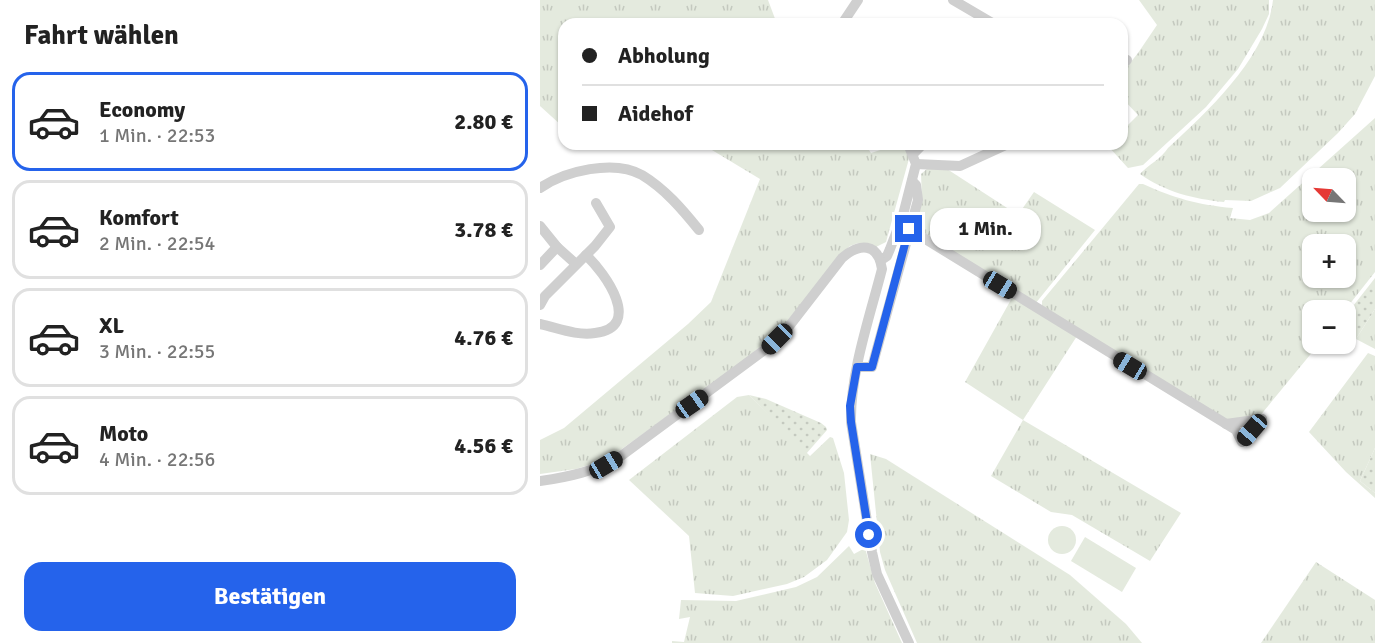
<!DOCTYPE html>
<html lang="de">
<head>
<meta charset="utf-8">
<style>
  :root { --surface:#fff; --page:#f2f2f2; --text:#222; --muted:#767676; --line:#e0e0e0; --accent:#2563eb }
  body { margin:0; font-family:Signika,sans-serif; background:var(--page); color:var(--text); height:100vh; display:flex; flex-direction:column; font-size:22px; white-space:nowrap }
  * { box-sizing:border-box; margin:0 }
  p { font-size:20px; color:var(--muted) }
  .icon { flex:none; width:33px; height:33px; fill:none; stroke:currentColor; stroke-width:2; stroke-linecap:round; stroke-linejoin:round }
  .map { position:relative; flex:1; overflow:hidden }
  .sheet { display:flex; flex-direction:column; background:var(--surface); width:540px }
  .sheet>* { flex:none }
  .hud { position:absolute; left:18px; top:18px; width:570px; height:132px; border-radius:18px; box-shadow:0 2px 4px #0004; display:grid; align-content:center; height:132px; padding:0 24px; background:var(--surface) }
  .needle { width:39px; rotate:295deg }
  .fabs { position:absolute; left:762px; top:168px; display:grid; gap:12px }
  .fabs a { display:grid; place-items:center; width:54px; height:54px; border-radius:12px; background:var(--surface); box-shadow:0 2px 4px #0004; font-size:30px }
  .end { position:absolute; width:27px; height:27px; margin:-14px; border:8px solid #2563eb; background:#fff; box-shadow:0 0 0 3px #fff }
  .from { border-radius:50% }
  .bubble { position:absolute; height:42px; border-radius:18px; background:var(--surface); box-shadow:0 2px 4px #0004; font-size:20px; font-weight:700; line-height:42px; text-align:center }
  .car { position:absolute; width:18px; height:36px; margin:-18px -9px; border-radius:8px; box-shadow:0 0 4px 2px #0007; background:linear-gradient(#222 24%,#8ab4d8 0 40%,#222 0 76%,#8ab4d8 0 86%,#222 0) }
  .hud b { display:flex; align-items:center; gap:21px; height:57px; font-size:22px }
  .hud b+b { border-top:2px solid var(--line) }
  .hud i { width:15px; height:15px; background:var(--text) }
  ul { padding:0; list-style:none }
  li { display:flex; align-items:center; gap:18px; height:99px; margin:0 12px 9px; padding:0 12px; border:3px solid var(--line); border-radius:18px }
  li div { flex:1 }
  li b { display:block; font-size:22px }
  li em { font-style:normal; font-weight:700 }
  li.active { border-color:var(--accent) }
  li>.icon { width:54px; height:54px; stroke-width:1.5 }
  h2 { padding:0 24px; font-size:27px; line-height:72px }
  .cta { display:flex; gap:12px; margin-top:auto; padding:12px 24px }
  .cta a { flex:1; height:69px; border-radius:18px; background:var(--accent); color:#fff; font-size:24px; font-weight:700; line-height:69px; text-align:center }
  main { display:flex; flex:1; min-height:0 }
  .map>svg:first-child { display:block }
</style>
</head>
<body>
<main>
<section class="sheet">
<h2>Fahrt wählen</h2>
<ul>
<li class="active"><svg class="icon" aria-label="car" viewBox="0 0 24 24"><path d="M5 17H2v-5l4-1 3-4h7l3 4 3 1v5h-3M9 17h6M6 11h13"/><circle cx="7" cy="17" r="2"/><circle cx="17" cy="17" r="2"/></svg><div><b>Economy</b><p>1 Min. · 22:53</p></div><em>2.80 €</em></li>
<li><svg class="icon" aria-label="car" viewBox="0 0 24 24"><path d="M5 17H2v-5l4-1 3-4h7l3 4 3 1v5h-3M9 17h6M6 11h13"/><circle cx="7" cy="17" r="2"/><circle cx="17" cy="17" r="2"/></svg><div><b>Komfort</b><p>2 Min. · 22:54</p></div><em>3.78 €</em></li>
<li><svg class="icon" aria-label="car" viewBox="0 0 24 24"><path d="M5 17H2v-5l4-1 3-4h7l3 4 3 1v5h-3M9 17h6M6 11h13"/><circle cx="7" cy="17" r="2"/><circle cx="17" cy="17" r="2"/></svg><div><b>XL</b><p>3 Min. · 22:55</p></div><em>4.76 €</em></li>
<li><svg class="icon" aria-label="car" viewBox="0 0 24 24"><path d="M5 17H2v-5l4-1 3-4h7l3 4 3 1v5h-3M9 17h6M6 11h13"/><circle cx="7" cy="17" r="2"/><circle cx="17" cy="17" r="2"/></svg><div><b>Moto</b><p>4 Min. · 22:56</p></div><em>4.56 €</em></li>
</ul>
<div class="cta"><a>Bestätigen</a></div>
</section>
<div class="map">
<svg width="835" height="643" viewBox="0 0 835 643">
  <defs>
    <pattern id="grass-tufts" width="24" height="20" patternUnits="userSpaceOnUse" patternTransform="scale(1.5)"><rect width="24" height="20" fill="#e4eade"/><path d="M3 7l-1-3M5 7V3M7 7l1-3M15 17l-1-3M17 17v-4M19 17l1-3" fill="none" stroke="#c4c9bf"/></pattern>
    <pattern id="garden-dots" width="8" height="8" patternUnits="userSpaceOnUse" patternTransform="scale(1.5)"><rect width="8" height="8" fill="#e4eade"/><path d="M2 2h.1M6 6h.1" fill="none" stroke="#c4c9bf" stroke-width="1.8" stroke-linecap="round"/></pattern>
  </defs>
  <rect width="100%" height="100%" fill="#fff"/>
  <g fill="url(#grass-tufts)" fill-rule="evenodd">
    <polygon points="0,0 228,0 237,24 24,24 24,124 22,126 0,106"/>
    <polygon points="599,0 729,0 729,14 722,29 698,69 666,107 603,165 588,168 568,146 582,144 582,131 598,115 582,98 582,73 598,53 617,25"/>
    <path d="M733,0H835V76L815,114L798,133L740,188L711,201L685,200L684,202C654,199 625,192 600,174C609,164 621,159 628,148C668,111 727,57 733,0Z"/>
    <path d="M835,118V272L805,310H772V344H779L719,417L684,420L502,309V301L599,184H603C634,198 658,205 693,208L690,218L710,220L729,213ZM772,178H806V212H772ZM772,244H806V278H772Z"/>
    <polygon points="162,144 325,144 331,153 359,144 365,144 370,155 346,242 336,247 318,243 310,246 298,257 243,327 200,364 68,459 36,469 0,474 0,440 24,428 148,324 171,302 220,179"/>
    <polygon points="388,168 407,169 478,215 494,192 555,230 495,304 375,227 382,200 381,174"/>
    <polygon points="473,296 537,336 483,420 641,513 610,561 532,515 511,512 451,476 483,420 425,382"/>
    <polygon points="835,309 835,349 816,339"/>
    <polygon points="828,353 835,356 835,448 820,481 835,493 835,498 806,472 769,432"/>
    <polygon points="209,395 270,456 290,437 293,438 304,473 309,520 307,532 287,560 264,577 247,584 193,596 155,593 149,536 89,480 197,397"/>
    <polygon points="330,454 346,459 530,575 586,624 602,643 377,643 345,570 340,552"/>
    <polygon points="309,546 314,554 325,548 335,583 362,643 132,643 132,641 144,642 150,617 139,619 141,600 196,601 256,587 277,577"/>
    <polygon points="776,562 835,600 835,643 721,643"/>
  </g>
  <g fill="#e4eade">
    <circle cx="522" cy="540" r="14"/>
    <polygon points="545,537 596,568 582,592 531,561"/>
  </g>
  <g fill="url(#garden-dots)">
    <polygon points="835,278 835,309 816,339 806,334 806,315"/>
    <polygon points="209,395 226,399 281,423 286,427 287,430 266,454"/>
    <polygon points="835,448 835,493 820,481"/>
  </g>
  <g fill="none" stroke-linecap="round" stroke-linejoin="round">
    <g stroke="#cfcfcf" stroke-width="10">
      <polyline points="413,0 454,24"/>
      <polyline points="302,24 318,0"/>
      <polyline points="582,65 587,60"/>
      <polyline points="373,154 383,144"/>
      <polyline points="376,164 420,166 468,144"/>
      <path d="M0,188C25,171 74,159 102,175C125,189 142,209 159,230"/>
      <polyline points="0,226 17,247 36,264"/>
      <polyline points="369,229 696,430 702,442 722,419"/>
      <polyline points="341,260 347,256 350,249 363,215 376,164 368,144"/>
      <polyline points="0,265 17,247"/>
      <polyline points="0,305 5,296 55,246 70,227 56,203"/>
      <path d="M0,324C18,328 37,336 55,333C104,327 65,273 46,255"/>
      <polyline points="317,367 332,367 378,200 376,185 372,181"/>
      <polyline points="686,424 722,419"/>
      <path d="M0,481C29,477 56,471 81,456L227,348L247,329L302,258C319,243 338,242 342,269C330,316 310,373 311,422L332,552L337,574L369,643"/>
    </g>
  </g>
  <g fill="none" stroke-linecap="round" stroke-linejoin="round">
    <polyline stroke="#2563eb" stroke-width="8" points="329,535 311,422 310,406 317,367 332,367 369,229"/>
  </g>
</svg>
<div class="fabs">
<a><svg class="needle" viewBox="-14 -14 28 28"><path d="M0-13l5 13h-10z" fill="#e53935"/><path d="M0 13l5-13h-10z" fill="#767676"/></svg></a>
<a>+</a>
<a>−</a>
</div>
<i class="end from" style="left:329px;top:535px"></i>
<i class="end" style="left:369px;top:229px"></i>
<div class="bubble" style="left:390px;top:208px;width:111px">1 Min.</div>
<i class="car" style="left:460px;top:285px;rotate:121deg"></i>
<i class="car" style="left:237px;top:339px;rotate:225deg"></i>
<i class="car" style="left:590px;top:366px;rotate:301deg"></i>
<i class="car" style="left:152px;top:404px;rotate:55deg"></i>
<i class="car" style="left:712px;top:430px;rotate:221deg"></i>
<i class="car" style="left:66px;top:465px;rotate:59deg"></i>
<div class="hud">
<b><i class="from"></i>Abholung</b>
<b><i></i>Aidehof</b>
</div>
</div>
</main>
</body>
</html>
